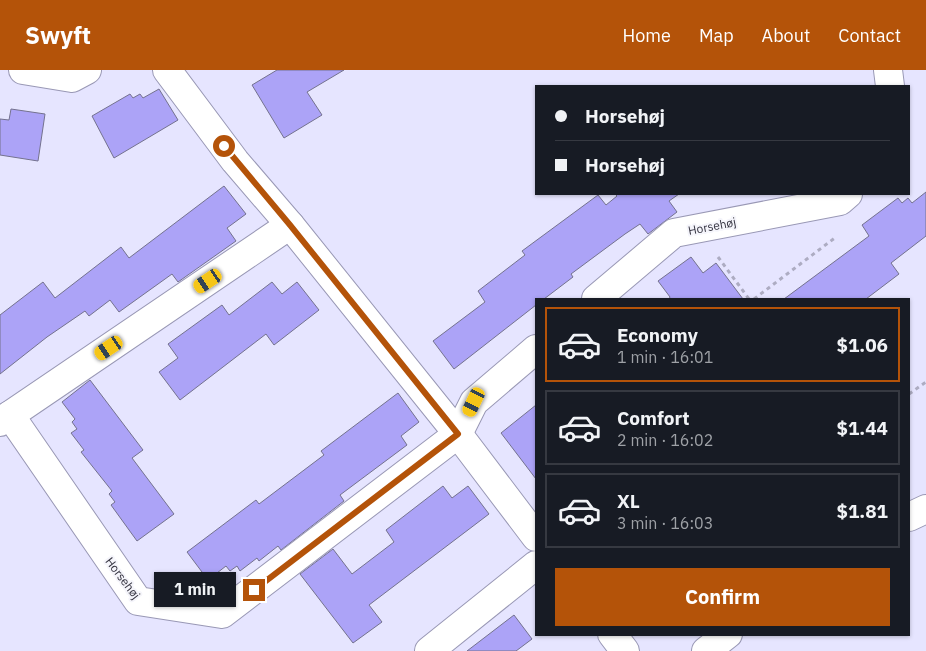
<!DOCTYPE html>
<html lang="en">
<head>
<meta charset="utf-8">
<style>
  :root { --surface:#171b24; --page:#242831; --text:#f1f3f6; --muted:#9ea1a6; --line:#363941; --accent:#b45309 }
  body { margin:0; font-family:"IBM Plex Sans",sans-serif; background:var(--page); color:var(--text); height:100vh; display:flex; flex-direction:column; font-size:19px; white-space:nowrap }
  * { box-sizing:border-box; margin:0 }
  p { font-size:16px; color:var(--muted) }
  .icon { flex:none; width:28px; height:28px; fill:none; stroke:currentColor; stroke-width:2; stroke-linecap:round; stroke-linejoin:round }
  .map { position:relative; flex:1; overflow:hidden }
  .drawer { position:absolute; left:535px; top:228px; width:375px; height:338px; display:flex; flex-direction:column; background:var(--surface); border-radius:0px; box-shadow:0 1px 4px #0004 }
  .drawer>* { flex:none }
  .guide { position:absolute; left:535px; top:15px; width:375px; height:110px; border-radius:0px; box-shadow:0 1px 4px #0004; display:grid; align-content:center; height:110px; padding:0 20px; background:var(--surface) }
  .end { position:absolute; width:22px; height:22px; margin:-11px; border:6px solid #b45309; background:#fff; box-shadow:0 0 0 2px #fff }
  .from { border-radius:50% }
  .bubble { position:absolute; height:35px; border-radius:0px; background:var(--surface); box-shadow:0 1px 4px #0004; font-size:16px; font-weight:700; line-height:35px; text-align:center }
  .car { position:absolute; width:15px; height:30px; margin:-15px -8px; border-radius:6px; box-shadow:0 0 4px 1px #0007; background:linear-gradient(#f5c518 24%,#345 0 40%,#f5c518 0 76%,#345 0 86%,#f5c518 0) }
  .guide b { display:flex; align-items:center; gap:18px; height:48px; font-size:19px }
  .guide b+b { border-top:1px solid var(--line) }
  .guide i { width:12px; height:12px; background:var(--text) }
  ul { padding:9px 0 0; list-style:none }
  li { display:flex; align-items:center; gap:15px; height:75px; margin:0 10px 8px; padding:0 10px; border:2px solid var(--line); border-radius:0px }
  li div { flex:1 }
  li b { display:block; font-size:19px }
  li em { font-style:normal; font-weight:700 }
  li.on { border-color:var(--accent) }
  li>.icon { width:45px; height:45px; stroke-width:1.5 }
  .primary-button { display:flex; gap:10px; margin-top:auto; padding:10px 20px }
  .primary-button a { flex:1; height:58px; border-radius:0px; background:var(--accent); color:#fff; font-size:20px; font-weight:700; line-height:58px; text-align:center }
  header { display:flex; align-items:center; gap:30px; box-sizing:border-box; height:70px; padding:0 25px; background:var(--accent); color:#fff }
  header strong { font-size:24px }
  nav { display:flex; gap:28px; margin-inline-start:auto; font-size:18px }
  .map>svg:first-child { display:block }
</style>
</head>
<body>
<header>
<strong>Swyft</strong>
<nav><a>Home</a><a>Map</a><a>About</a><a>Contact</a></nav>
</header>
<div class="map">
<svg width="926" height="581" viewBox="0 0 926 581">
  <rect width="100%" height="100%" fill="#e6e5ff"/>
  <g fill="#aca3f7" stroke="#74728e">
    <polygon points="277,0 344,0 307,22 322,45 284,68 252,15"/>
    <polygon points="159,19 178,50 114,88 92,46 130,24 133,28 140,24 143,28"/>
    <polygon points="11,39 45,44 38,91 0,85 0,49 9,50"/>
    <polygon points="224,116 246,144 227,158 236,171 178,212 172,204 119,242 110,230 89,246 85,241 47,267 0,304 0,245 43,212 55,228 121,177 129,188"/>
    <polygon points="926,122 926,166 891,193 899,204 866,229 784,229 869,166 862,155 898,128 902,133 908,128 912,133"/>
    <polygon points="615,124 679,124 669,131 677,142 648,164 640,154 625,164 571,204 573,207 544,229 536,229 536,235 454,299 433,271 485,232 478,221 525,185 522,181 598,125 606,135 617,126"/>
    <polygon points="691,187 703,203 716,193 743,229 669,229 670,227 658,211"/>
    <polygon points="272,212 282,224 297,212 319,240 274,275 266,264 180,330 159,302 178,288 168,274 222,235 229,245"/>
    <polygon points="90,310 143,380 132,388 174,444 137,471 111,435 115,432 109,424 112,421 81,382 84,380 71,363 77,359 72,352 75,349 62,332"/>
    <polygon points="398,323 419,352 401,366 407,375 340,425 344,431 281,480 278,476 259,491 257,488 240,501 237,496 230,501 226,496 208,510 187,482 256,430 259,434 324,385 321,381"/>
    <polygon points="536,335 536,409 501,363"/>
    <polygon points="443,416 452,428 468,416 489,444 369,535 382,552 353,573 300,504 333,479 352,504 394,472 386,460"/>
    <polygon points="514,545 532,569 516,581 467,581"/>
  </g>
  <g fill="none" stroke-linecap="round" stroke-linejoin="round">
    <defs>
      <g id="street">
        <polyline points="23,0 72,8 87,0"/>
        <polyline points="167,0 235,91 290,155 458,364 536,467"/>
        <polyline points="888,0 890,16"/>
        <polyline points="596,229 674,163 840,131 848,124"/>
        <polyline points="10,345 138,531 222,544 458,364 474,332 536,279"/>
        <polyline points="0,352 290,155"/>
        <polyline points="612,564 625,581"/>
        <polyline points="429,581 536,495"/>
      </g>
      <g id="secondary">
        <polyline points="909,447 926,439"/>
        <polyline points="706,581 728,564"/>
      </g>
    </defs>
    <use href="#street" stroke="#9998b5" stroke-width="30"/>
    <use href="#secondary" stroke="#9998b5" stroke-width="30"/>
    <g stroke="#adacc2" stroke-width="3" stroke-dasharray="4 4" stroke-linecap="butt">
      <polyline points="718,187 749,229"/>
      <polyline points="754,229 836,167"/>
      <polyline points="909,324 926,312"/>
    </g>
    <use href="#street" stroke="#fff" stroke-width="28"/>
    <use href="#secondary" stroke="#fff" stroke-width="28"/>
  </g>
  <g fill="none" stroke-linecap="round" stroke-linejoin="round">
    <polyline stroke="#b45309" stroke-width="6" points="224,76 290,155 458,364 254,520"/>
  </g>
  <g text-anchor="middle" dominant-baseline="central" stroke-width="4" stroke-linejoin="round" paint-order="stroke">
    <g font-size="12" fill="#353441" stroke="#f5f5fb">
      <text transform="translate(712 156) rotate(-11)">Horsehøj</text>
      <text transform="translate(123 508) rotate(53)">Horsehøj</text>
    </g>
  </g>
</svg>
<i class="end from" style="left:224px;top:76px"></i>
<i class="end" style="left:254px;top:520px"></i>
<div class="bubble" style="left:154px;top:502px;width:82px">1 min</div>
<i class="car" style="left:208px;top:211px;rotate:236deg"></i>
<i class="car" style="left:109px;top:278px;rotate:236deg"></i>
<i class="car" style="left:474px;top:332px;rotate:206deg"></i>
<div class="guide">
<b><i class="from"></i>Horsehøj</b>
<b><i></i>Horsehøj</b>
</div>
<section class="drawer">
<ul>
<li class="on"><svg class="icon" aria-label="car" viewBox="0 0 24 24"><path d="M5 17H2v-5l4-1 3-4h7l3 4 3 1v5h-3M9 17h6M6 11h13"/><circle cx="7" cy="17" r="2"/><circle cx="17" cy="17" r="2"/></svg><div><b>Economy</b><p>1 min · 16:01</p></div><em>$1.06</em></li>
<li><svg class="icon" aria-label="car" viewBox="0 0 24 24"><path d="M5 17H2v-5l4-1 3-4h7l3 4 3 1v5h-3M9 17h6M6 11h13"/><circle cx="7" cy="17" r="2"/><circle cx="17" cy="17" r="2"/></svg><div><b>Comfort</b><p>2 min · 16:02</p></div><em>$1.44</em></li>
<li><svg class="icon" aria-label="car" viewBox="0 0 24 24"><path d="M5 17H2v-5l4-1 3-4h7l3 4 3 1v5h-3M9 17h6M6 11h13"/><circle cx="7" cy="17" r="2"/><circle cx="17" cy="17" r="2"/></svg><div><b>XL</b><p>3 min · 16:03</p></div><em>$1.81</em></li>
</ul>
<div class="primary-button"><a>Confirm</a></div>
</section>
</div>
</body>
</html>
